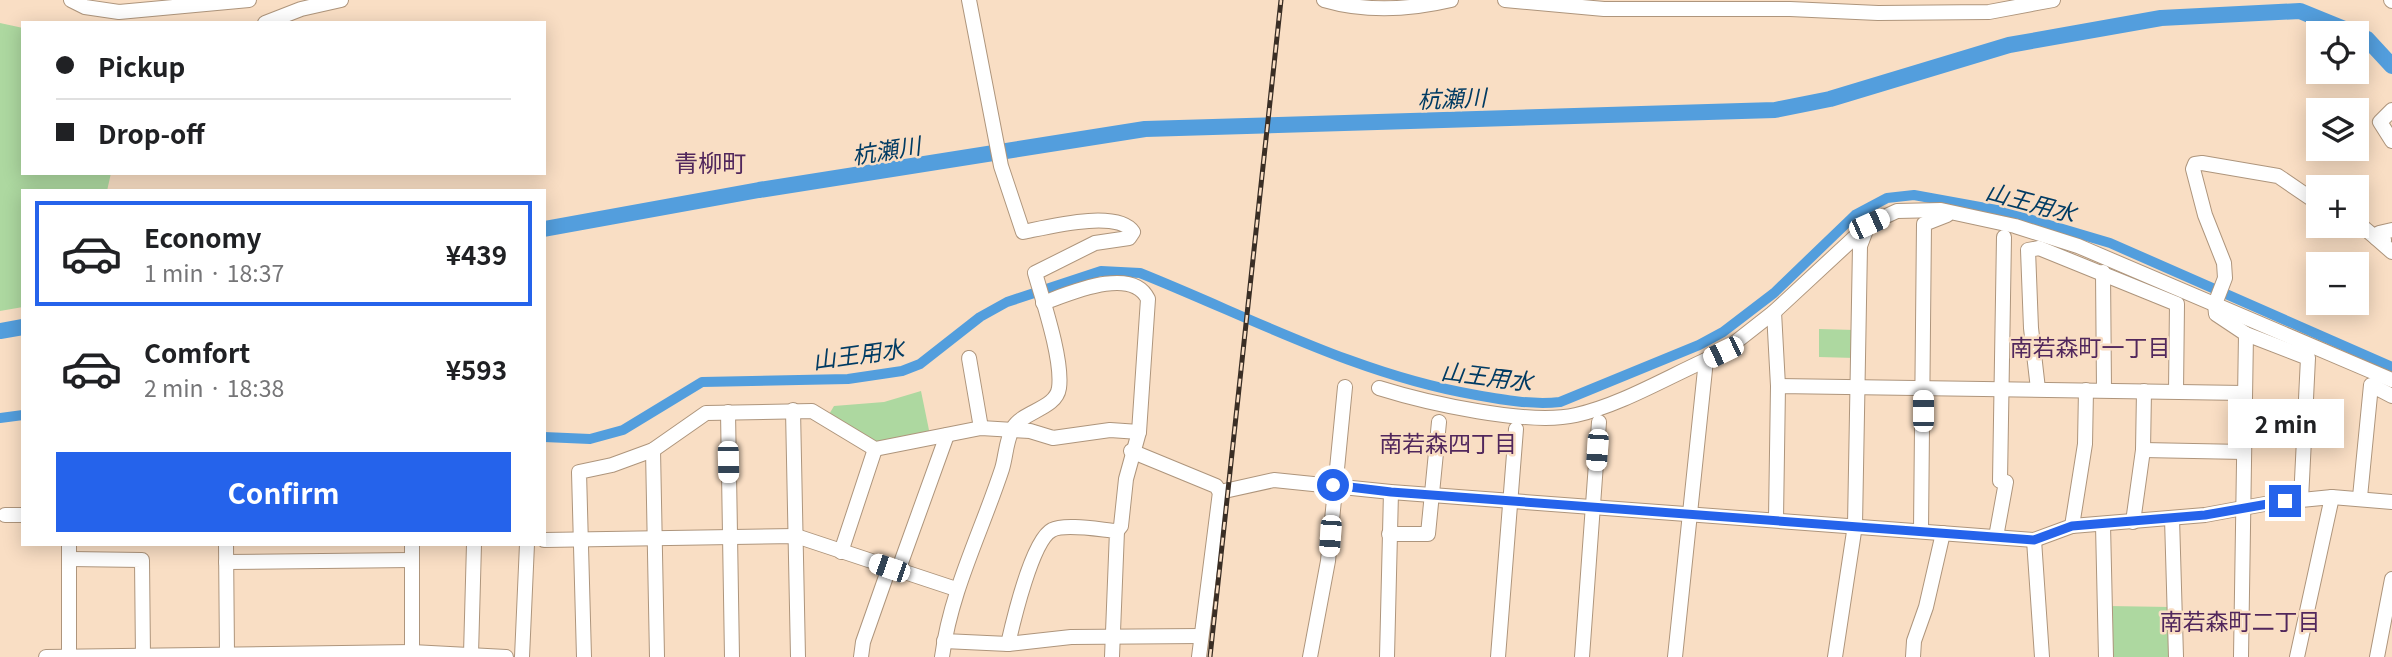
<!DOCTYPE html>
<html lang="en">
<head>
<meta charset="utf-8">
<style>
  :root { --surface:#fff; --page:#f6f6f6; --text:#202124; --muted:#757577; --line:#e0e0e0; --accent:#2563eb }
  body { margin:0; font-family:Georgia,"Noto Sans JP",serif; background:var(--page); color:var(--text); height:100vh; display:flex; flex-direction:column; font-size:26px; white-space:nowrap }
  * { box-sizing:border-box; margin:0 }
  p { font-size:23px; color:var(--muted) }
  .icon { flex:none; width:38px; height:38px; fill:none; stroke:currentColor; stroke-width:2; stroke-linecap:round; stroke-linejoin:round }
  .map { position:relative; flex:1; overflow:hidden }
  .details { position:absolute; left:21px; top:189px; width:525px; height:357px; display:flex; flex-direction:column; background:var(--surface); border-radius:0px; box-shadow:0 4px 18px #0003 }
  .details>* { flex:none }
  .banner { position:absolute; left:21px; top:21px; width:525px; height:154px; border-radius:0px; box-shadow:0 4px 18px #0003; display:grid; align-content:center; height:154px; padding:0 35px; background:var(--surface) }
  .tools { position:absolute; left:2306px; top:21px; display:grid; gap:14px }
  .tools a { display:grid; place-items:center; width:63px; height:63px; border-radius:0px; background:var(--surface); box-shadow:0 4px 18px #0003; font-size:35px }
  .end { position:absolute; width:32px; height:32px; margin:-16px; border:9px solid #2563eb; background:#fff; box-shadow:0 0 0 4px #fff }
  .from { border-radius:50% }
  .bubble { position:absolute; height:49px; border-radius:0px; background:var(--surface); box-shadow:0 4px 18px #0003; font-size:23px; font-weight:700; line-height:49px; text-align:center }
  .car { position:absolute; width:21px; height:42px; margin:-21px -10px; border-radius:9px; box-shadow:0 0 5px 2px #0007; background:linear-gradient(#fff 24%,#345 0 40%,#fff 0 76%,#345 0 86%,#fff 0) }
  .banner b { display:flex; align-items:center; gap:24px; height:66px; font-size:26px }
  .banner b+b { border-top:2px solid var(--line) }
  .banner i { width:18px; height:18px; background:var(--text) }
  ul { padding:12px 0 0; list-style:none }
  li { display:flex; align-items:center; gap:21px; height:105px; margin:0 14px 10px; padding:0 21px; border:4px solid transparent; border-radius:0px }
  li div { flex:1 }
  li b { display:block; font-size:26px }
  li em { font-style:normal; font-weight:700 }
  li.on { border-color:var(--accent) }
  li>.icon { width:63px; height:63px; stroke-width:1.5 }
  .action { display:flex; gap:14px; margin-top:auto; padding:14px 35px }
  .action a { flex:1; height:80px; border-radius:0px; background:var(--accent); color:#fff; font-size:28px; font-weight:700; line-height:80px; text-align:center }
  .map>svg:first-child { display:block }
</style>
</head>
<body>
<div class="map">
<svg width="2392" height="657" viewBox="0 0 2392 657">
  <rect width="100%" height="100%" fill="#f9dec4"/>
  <g fill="#add8a0">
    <polygon points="0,23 23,28 23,173 111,173 107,191 23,191 23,307 0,311"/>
    <polygon points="1819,329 1855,330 1855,358 1819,357"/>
    <polygon points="921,391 930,435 875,446 828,416 834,406 884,402"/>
    <polygon points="2109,606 2170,607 2172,657 2110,657"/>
  </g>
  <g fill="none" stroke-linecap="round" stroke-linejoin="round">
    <g stroke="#539edd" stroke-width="10">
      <polyline points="0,418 23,415"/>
      <path d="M544,437L590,439L623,430L702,382L848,379L902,371L920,364L980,317L1007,302L1101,271L1140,273C1250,317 1358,375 1476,395C1504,400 1532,405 1560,402L1699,345L1723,332L1774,293L1855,215L1887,198L1914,195L2002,211L2110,243L2392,367"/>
    </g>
    <g stroke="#539edd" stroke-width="16">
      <polyline points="2357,35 2367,39 2392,66"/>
      <polyline points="544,229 759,190 1145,129 1775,110 1830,99 2009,45 2161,18 2300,11 2354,33"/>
      <polyline points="0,331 23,327"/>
    </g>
    <defs>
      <g id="minor">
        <polyline points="71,0 85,7 119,12 249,0"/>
        <path d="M1324,0C1365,12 1409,10 1451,0"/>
        <polyline points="1505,0 1604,9 1790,9 1878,13 1989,12 2053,0"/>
        <polyline points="2391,0 2392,1"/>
        <polyline points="265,23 301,9 341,0"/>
        <polyline points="2392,110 2380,122 2392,141"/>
        <polyline points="2357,222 2376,238 2384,240"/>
        <polyline points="2392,230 2379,233 2376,238 2392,252"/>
        <polyline points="2103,272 2104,390"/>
        <path d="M1043,303C1068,294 1132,265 1148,299L1139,432L1126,479L1121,526L1117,531"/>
        <polyline points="1774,312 1778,386"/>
        <polyline points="969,358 981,428"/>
        <path d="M1379,388C1427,403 1529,426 1576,415C1620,405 1664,379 1706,360"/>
        <polyline points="2038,389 2031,328 2028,250 2039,248 2177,304 2176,391"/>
        <polyline points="793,410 798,657"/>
        <polyline points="728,412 732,657"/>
        <polyline points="653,450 657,657"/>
        <polyline points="2143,450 2244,452"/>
        <polyline points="1131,451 1216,486 1220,492"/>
        <polyline points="1220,492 1274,480 1391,492 2034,540 2072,526 2205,515 2270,503 2332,497 2392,502"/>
        <polyline points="2360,497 2371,385 2392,396"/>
        <polyline points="2301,500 2308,358 2246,334 2216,314 2215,304 2225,278 2224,263 2205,215 2193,169 2195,164 2202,163 2278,176 2319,204"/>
        <polyline points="5,515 23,515"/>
        <polyline points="2172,518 2176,657"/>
        <polyline points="1776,519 1778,386 2244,393"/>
        <polyline points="2133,522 2143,450 2144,391"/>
        <polyline points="2103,525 2106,657"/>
        <polyline points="2072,526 2085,444 2086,390"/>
        <polyline points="1921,530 1924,224 1947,215"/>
        <polyline points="1389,534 1428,534 1439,422"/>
        <polyline points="1996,537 2006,482 2000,481 2004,237"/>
        <polyline points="544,540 796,536 956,589"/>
        <polyline points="2034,540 2042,657"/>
        <polyline points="226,544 227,654"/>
        <polyline points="841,552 875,449"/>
        <polyline points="70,559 142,560 143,657"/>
        <polyline points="226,562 412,560"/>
        <polyline points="898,571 947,435"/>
        <polyline points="944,641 1008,644 1071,637 1201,636"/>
        <path d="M1008,644C1013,622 1032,540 1052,530C1065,523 1102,530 1117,531L1112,657"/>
        <polyline points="471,654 474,544"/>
        <polyline points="46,657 412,652 506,657"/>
        <polyline points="69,657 69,544"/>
        <polyline points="412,657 412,544"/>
        <polyline points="522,657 527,544"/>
        <polyline points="584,657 579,472 612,465 653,450 706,413 812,411 875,449 981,428 1030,431 1053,438 1110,430 1139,432"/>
        <polyline points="861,657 863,642 889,568"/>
        <path d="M942,657C951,590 981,533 1002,469C1006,456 1006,440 1013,428C1023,411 1056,409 1059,388C1063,360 1043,301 1035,273L1095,243L1129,238L1133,232C1117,209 1048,227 1023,232L1001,166L969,0"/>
        <polyline points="1199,657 1220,492"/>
        <polyline points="1310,657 1328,561 1345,387"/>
        <polyline points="1387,657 1391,492"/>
        <polyline points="1498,657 1516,429"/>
        <polyline points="1582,657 1599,422"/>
        <polyline points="1675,657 1706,360 1723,352 1774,312 1869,224 1897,211 1941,210 2015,226 2078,246 2392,380"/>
        <polyline points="1835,657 1855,525 1860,246 1868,225"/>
        <polyline points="1913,657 1914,641 1926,607 1943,533"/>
        <polyline points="2241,657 2246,334"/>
        <polyline points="2297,657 2332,497"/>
        <polyline points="2377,657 2392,579"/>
      </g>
    </defs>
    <use href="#minor" stroke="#ae957c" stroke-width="16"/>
    <use href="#minor" stroke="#fff" stroke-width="14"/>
    <defs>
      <polyline id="rail" points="1210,657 1281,0"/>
    </defs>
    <use href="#rail" stroke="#3a2e25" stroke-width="5"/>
    <use href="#rail" stroke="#f9dec4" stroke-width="2.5" stroke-dasharray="8" stroke-linecap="butt"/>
  </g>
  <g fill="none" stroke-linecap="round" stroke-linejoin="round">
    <polyline stroke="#2563eb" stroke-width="9" points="1333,485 1391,492 2034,540 2072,526 2205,515 2285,501"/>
  </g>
  <g text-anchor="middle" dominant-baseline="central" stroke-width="5" stroke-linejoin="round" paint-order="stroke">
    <g font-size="23" font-style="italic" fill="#003b63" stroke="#f9dec4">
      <text transform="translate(1452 97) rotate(-2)">杭瀬川</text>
      <text transform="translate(886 149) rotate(-9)">杭瀬川</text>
      <text transform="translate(2031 201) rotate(15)">山王用水</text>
      <text transform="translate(858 353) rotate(-8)">山王用水</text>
      <text transform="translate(1487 375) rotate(7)">山王用水</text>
    </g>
    <g font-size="23" fill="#51275c" stroke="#f9dec4">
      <text x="2090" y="346">南若森町一丁目</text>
      <text x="1448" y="442">南若森四丁目</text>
      <text x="2240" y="620">南若森町二丁目</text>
    </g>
    <g font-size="24" fill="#51275c" stroke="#f9dec4">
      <text x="710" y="161">青柳町</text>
    </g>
  </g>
</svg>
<div class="tools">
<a><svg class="icon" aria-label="locate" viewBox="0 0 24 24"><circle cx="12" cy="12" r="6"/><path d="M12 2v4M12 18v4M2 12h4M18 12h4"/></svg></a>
<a><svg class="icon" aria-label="layers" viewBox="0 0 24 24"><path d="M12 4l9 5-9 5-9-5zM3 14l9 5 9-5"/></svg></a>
<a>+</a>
<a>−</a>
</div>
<i class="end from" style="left:1333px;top:485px"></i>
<i class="end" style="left:2285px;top:501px"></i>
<div class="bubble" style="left:2228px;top:399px;width:116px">2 min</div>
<i class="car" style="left:1869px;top:224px;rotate:66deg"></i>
<i class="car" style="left:1723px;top:352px;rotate:244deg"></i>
<i class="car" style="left:1923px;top:411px;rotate:0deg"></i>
<i class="car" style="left:1597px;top:450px;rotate:184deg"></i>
<i class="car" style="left:728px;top:462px;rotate:179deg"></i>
<i class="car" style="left:1330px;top:536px;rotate:184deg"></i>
<i class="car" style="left:889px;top:568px;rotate:289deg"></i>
<div class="banner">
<b><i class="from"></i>Pickup</b>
<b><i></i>Drop-off</b>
</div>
<section class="details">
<ul>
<li class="on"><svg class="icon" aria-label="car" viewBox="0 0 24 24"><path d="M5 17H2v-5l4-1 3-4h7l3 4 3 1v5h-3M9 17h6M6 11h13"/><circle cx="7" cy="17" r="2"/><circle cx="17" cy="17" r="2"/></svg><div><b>Economy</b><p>1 min · 18:37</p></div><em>¥439</em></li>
<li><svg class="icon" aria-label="car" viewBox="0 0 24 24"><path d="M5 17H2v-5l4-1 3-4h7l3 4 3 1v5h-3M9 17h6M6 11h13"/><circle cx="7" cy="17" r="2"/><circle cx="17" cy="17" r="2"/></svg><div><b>Comfort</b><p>2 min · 18:38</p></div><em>¥593</em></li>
</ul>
<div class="action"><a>Confirm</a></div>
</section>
</div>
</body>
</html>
